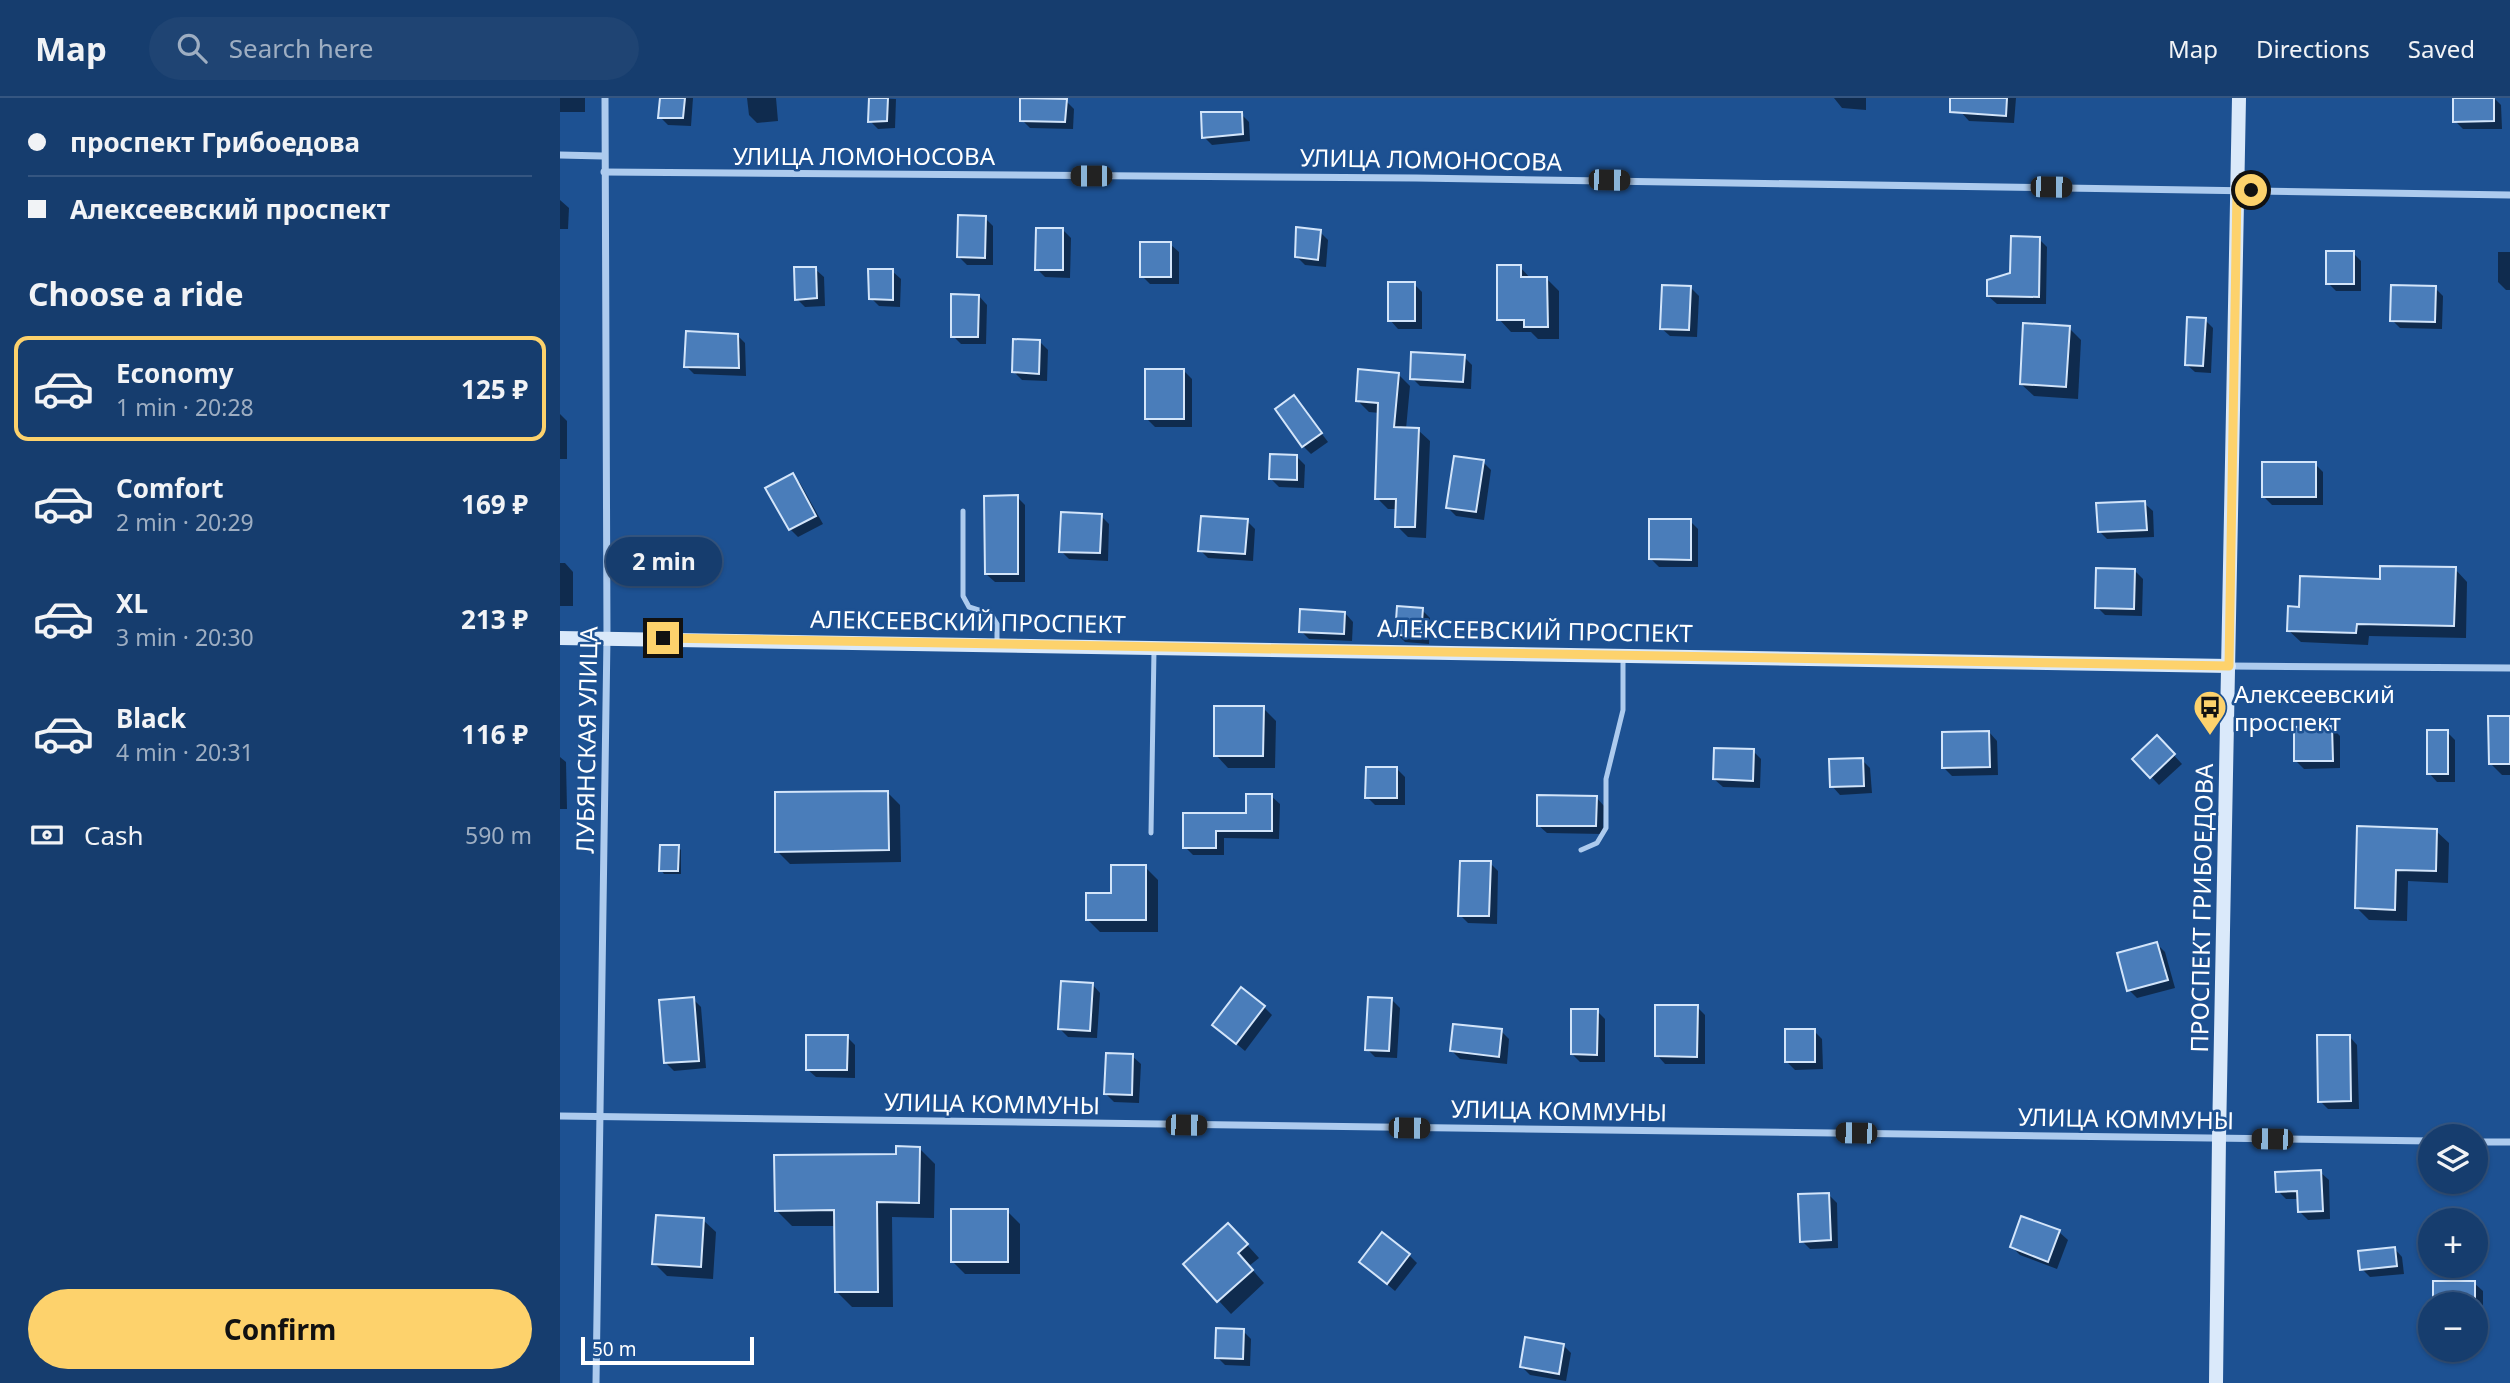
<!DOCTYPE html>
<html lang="en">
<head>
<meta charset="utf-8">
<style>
  :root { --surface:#163d6e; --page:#1f4473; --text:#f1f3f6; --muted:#9eaec2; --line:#355681; --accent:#fdd26c }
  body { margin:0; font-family:"Noto Sans",sans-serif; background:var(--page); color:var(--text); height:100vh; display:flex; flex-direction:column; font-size:26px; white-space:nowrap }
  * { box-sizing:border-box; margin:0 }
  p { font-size:23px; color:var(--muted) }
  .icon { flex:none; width:38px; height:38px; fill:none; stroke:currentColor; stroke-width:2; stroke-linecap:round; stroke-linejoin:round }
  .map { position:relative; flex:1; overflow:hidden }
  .side { display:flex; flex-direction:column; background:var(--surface); width:560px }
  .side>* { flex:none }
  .guide { display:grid; align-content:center; height:154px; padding:0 28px; background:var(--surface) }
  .fabs { position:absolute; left:1858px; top:1026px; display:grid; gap:14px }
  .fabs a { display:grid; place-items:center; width:70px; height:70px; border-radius:50%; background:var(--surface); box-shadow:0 2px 5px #0004,0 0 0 2px var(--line); font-size:35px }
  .scale { position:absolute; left:21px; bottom:18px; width:173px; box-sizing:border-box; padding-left:7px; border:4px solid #fff; border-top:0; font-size:19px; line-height:24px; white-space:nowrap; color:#fff; -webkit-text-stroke:5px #1d5192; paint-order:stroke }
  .end { position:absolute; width:32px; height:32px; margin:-16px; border:9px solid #fdd26c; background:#111; box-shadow:0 0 0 4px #111 }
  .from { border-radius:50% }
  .bubble { position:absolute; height:49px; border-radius:24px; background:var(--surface); box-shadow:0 2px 5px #0004,0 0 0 2px var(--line); font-size:23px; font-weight:700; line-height:49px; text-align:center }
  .car { position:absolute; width:21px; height:42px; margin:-21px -10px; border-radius:9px; box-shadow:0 0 5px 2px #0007; background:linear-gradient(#222 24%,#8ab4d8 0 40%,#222 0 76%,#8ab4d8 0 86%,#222 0) }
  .guide b { display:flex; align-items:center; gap:24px; height:66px; font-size:26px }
  .guide b+b { border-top:2px solid var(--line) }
  .guide i { width:18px; height:18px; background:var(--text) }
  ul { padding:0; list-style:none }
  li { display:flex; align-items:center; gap:21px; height:105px; margin:0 14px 10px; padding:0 14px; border:4px solid transparent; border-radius:14px }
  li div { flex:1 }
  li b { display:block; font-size:26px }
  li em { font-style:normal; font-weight:700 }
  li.active { border-color:var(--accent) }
  li>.icon { width:63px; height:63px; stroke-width:1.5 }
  h2 { padding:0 28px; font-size:32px; line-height:84px }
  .pay { display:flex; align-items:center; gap:18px; height:77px; padding:0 28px; font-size:26px }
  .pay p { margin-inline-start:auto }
  .button { display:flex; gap:14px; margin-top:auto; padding:14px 28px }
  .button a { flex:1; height:80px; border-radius:42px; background:var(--accent); color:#111; font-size:28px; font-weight:700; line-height:80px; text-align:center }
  header { display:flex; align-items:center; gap:42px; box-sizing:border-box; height:98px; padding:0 35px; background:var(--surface); border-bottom:2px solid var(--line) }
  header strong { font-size:33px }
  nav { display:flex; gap:38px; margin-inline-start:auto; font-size:24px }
  .search { width:490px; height:63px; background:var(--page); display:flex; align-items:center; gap:18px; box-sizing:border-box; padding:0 24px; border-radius:38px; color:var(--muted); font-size:26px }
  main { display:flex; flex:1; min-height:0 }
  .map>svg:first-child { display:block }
</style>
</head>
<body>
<header>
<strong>Map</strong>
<div class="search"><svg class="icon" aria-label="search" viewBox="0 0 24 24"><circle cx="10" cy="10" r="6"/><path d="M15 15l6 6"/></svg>Search here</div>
<nav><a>Map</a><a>Directions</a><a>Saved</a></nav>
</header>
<main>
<section class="side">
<div class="guide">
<b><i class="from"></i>проспект Грибоедова</b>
<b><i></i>Алексеевский проспект</b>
</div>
<h2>Choose a ride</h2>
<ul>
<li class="active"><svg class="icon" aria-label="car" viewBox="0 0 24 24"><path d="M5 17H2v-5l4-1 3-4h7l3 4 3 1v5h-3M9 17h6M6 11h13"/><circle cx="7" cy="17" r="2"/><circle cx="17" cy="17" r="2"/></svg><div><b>Economy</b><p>1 min · 20:28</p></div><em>125 ₽</em></li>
<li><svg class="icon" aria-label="car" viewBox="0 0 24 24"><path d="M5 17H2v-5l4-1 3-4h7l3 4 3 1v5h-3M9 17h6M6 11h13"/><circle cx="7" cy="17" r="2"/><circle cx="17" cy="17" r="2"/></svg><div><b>Comfort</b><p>2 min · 20:29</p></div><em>169 ₽</em></li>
<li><svg class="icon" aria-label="car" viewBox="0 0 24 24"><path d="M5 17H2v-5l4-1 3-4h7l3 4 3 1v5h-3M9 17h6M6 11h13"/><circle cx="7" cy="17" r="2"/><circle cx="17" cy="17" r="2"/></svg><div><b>XL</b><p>3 min · 20:30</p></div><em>213 ₽</em></li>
<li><svg class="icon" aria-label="car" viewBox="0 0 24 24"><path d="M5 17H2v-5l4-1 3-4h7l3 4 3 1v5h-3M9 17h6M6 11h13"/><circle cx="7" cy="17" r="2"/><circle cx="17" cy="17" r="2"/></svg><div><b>Black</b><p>4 min · 20:31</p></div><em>116 ₽</em></li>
</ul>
<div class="pay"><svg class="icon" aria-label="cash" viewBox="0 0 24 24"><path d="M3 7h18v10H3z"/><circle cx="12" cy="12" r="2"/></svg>Cash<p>590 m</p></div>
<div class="button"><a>Confirm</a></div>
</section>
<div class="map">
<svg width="1950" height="1285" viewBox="0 0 1950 1285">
  <rect width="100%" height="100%" fill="#1d5192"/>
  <g fill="#0007">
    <rect x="0" y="0" width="25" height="14"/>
    <polygon points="102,0 133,0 131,28 108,27 100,19"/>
    <polygon points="187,0 216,0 218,23 197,25 189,17"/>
    <polygon points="310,0 336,1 335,30 318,31 310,23"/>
    <polygon points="1274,0 1306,0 1306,12 1282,10"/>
    <polygon points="1402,0 1456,0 1454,25 1409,23 1401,14"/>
    <polygon points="1894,0 1934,0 1941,7 1942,31 1903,31 1895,23"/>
    <polygon points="506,3 514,11 513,31 470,30 462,22"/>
    <polygon points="681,16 689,24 690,43 652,47 644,39"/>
    <polygon points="0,102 9,110 8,131 0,131"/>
    <polygon points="425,120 433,128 433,167 407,167 399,159"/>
    <polygon points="503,132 511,140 510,180 485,179 477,171"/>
    <polygon points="760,134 768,142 766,169 745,167 737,159"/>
    <polygon points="1479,141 1487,149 1486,206 1437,206 1428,198 1452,176"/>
    <polygon points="610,146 619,154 619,186 590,186 582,178"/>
    <polygon points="1938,154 1950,154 1950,192 1946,192 1938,184"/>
    <polygon points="1793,155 1801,163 1801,193 1776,193 1768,185"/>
    <polygon points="960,169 971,181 987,181 999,193 999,241 978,241 971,234 951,234 939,221"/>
    <polygon points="255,171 264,179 265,208 245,209 237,201"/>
    <polygon points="332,173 341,181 340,209 319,208 311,200"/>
    <polygon points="854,186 862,194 862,231 838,231 830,222"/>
    <polygon points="1131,190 1139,198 1137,239 1110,238 1101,230"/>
    <polygon points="1875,190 1883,198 1882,231 1840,230 1832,222"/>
    <polygon points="419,198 427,207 426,246 401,246 393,238"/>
    <polygon points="1645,222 1653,230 1651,275 1635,274 1626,266"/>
    <polygon points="1509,230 1521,242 1518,301 1474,298 1461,286"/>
    <polygon points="177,237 185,245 186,278 134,276 126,268"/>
    <polygon points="479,243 488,252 487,283 462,282 454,274"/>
    <polygon points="904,259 912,267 911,291 860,288 852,280"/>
    <polygon points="624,273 632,281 632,329 595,329 587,321"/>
    <polygon points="839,277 850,288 846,331 858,332 870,343 866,440 848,439 837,428 837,411 828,411 817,400 820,315 809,314 797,302"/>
    <polygon points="734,299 768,344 751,356 743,348"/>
    <polygon points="0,316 7,323 7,361 0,361"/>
    <polygon points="737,359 745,367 744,390 719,389 711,381"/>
    <polygon points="923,364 931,372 924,422 896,418 888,410"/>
    <polygon points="1755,366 1763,374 1763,407 1712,407 1704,399"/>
    <polygon points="232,377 240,385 263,426 238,439 230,431"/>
    <polygon points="457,399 465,407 465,484 435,484 426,476"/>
    <polygon points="1584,405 1593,413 1594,439 1547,441 1539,433"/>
    <polygon points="541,418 549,426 548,463 509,461 501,453"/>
    <polygon points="687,423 695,431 693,463 648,460 640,452"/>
    <polygon points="1130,423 1138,431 1138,469 1099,469 1091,461"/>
    <polygon points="0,465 5,465 13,474 13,508 0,508"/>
    <polygon points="1895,471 1907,484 1906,540 1809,538 1808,547 1741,544 1728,532 1741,511 1821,483"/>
    <polygon points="1575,473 1583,481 1582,518 1545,517 1537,509"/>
    <polygon points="862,512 870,520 869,546 845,544 837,536"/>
    <polygon points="785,515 793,524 792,543 749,541 741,533"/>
    <polygon points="703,610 716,623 715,670 668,670 656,657"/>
    <polygon points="1950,620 1950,677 1942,677 1930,665"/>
    <polygon points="1772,630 1780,638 1780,670 1744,671 1736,663"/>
    <polygon points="1429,634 1437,643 1438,677 1392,678 1384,670"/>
    <polygon points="1887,634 1895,642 1895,684 1877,684 1869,675"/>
    <polygon points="1597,639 1622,666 1599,687 1574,661"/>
    <polygon points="1193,653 1201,661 1200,690 1163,689 1154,681"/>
    <polygon points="0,659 6,664 7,711 0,711"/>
    <polygon points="1302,662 1310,670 1312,695 1280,697 1272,688"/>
    <polygon points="837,671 845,679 845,707 815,707 807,699"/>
    <polygon points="327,694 340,707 341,764 230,766 217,753"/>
    <polygon points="711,698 720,706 719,741 664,740 664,757 633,757 625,749 688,716"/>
    <polygon points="1036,699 1044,708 1043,736 987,735 978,727"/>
    <polygon points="1876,733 1889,745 1888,785 1848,783 1847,823 1809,822 1797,810"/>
    <polygon points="118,749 121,752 121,776 104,776 101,772"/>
    <polygon points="930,765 938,773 937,826 908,825 900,817"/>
    <polygon points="585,769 598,782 598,834 540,834 528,822"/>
    <polygon points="1597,846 1605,854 1615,890 1577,900 1569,892"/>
    <polygon points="532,886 540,895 537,940 508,939 500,931"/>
    <polygon points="133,901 141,909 146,970 114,973 106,965"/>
    <polygon points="832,902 840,910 837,960 815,959 807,951"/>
    <polygon points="704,909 712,917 685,953 654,927"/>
    <polygon points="1137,909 1145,917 1145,966 1105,966 1097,957"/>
    <polygon points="1037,913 1045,921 1045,964 1020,964 1012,956"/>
    <polygon points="941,933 949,941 947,966 900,961 891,952"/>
    <polygon points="1254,933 1262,941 1263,971 1235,972 1227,964"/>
    <polygon points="1789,938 1797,947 1799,1011 1768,1011 1760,1003"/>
    <polygon points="287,939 295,947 295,980 256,979 247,971"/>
    <polygon points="572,958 581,966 579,1005 554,1004 546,996"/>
    <polygon points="359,1050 375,1066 374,1120 332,1119 333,1209 292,1209 276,1193 276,1128 232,1128 216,1112 338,1057"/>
    <polygon points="1760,1074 1769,1082 1770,1121 1748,1122 1740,1114 1739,1101 1726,1101 1718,1093"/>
    <polygon points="1269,1097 1277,1105 1278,1150 1250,1151 1242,1143"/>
    <polygon points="447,1113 460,1126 460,1176 405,1176 393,1164"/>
    <polygon points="1463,1120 1499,1134 1508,1142 1497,1171 1460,1157 1452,1149"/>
    <polygon points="143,1122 156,1134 153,1181 107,1178 94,1165"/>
    <polygon points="681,1140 699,1160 689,1168 704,1185 671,1216 625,1166"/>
    <polygon points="1834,1150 1842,1159 1844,1176 1810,1179 1802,1171"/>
    <polygon points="849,1157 857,1165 835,1193 801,1164"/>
    <polygon points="1914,1185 1923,1193 1923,1227 1916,1227 1916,1206 1875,1206"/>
    <polygon points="683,1233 691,1241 690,1268 665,1267 657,1259"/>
    <polygon points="1003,1247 1011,1255 1006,1283 970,1277 962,1269"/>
  </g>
  <g fill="#4a7dba" stroke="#d3e5fa" stroke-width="2">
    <polygon points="100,0 125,0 123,20 98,20"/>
    <polygon points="309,0 328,0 327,23 308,24"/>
    <polygon points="460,0 507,1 505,24 460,23"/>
    <polygon points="1390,0 1447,0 1446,18 1390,14"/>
    <polygon points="1893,0 1934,0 1934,23 1893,24"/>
    <polygon points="641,14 682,14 683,36 642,40"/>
    <polygon points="398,117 426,118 425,160 397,159"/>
    <polygon points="736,129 761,132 758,162 735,159"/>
    <polygon points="476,130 503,130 503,172 475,172"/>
    <polygon points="1451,138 1480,139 1479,199 1427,198 1427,182 1450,175"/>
    <rect x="580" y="144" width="31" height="35"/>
    <rect x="1766" y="153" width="28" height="33"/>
    <polygon points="937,167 961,167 961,179 987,179 988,229 964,229 964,222 937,222"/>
    <polygon points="234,169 256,169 257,200 235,202"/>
    <polygon points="308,171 333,171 333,202 309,201"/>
    <rect x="828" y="184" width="27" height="39"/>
    <polygon points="1102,187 1131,188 1129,232 1100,231"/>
    <polygon points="1831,187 1876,188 1875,224 1830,223"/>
    <polygon points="391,196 419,197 418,239 391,239"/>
    <polygon points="1627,219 1646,220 1643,268 1625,267"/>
    <polygon points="1463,225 1510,228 1506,289 1460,286"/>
    <polygon points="126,233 178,236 179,270 124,269"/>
    <polygon points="453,241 480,242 479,276 452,274"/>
    <polygon points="851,254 905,257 903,284 850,281"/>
    <rect x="585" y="271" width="39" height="50"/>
    <polygon points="798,271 839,275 834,329 859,330 855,429 835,429 836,401 815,401 818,305 796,303"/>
    <polygon points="734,297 762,335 742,349 715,311"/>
    <polygon points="710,356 737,357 737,382 709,381"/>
    <polygon points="894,358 924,362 916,414 886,410"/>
    <rect x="1702" y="364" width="54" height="35"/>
    <polygon points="233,375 256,418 229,432 205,390"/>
    <polygon points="458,397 458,476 425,476 424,398"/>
    <polygon points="1585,403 1587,432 1538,434 1536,405"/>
    <polygon points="501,414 542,416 540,455 499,454"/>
    <polygon points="641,418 688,421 685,456 638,453"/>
    <polygon points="1089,421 1131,421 1131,462 1089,461"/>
    <polygon points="1820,468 1896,469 1894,528 1797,526 1796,535 1727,533 1728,508 1739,509 1740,478 1820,481"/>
    <polygon points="1536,470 1575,471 1574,511 1535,510"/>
    <polygon points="837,508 863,510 861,538 835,537"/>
    <polygon points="740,511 785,514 784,536 739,534"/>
    <polygon points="654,608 704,608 703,658 654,658"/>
    <polygon points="1928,618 1950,618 1950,666 1929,666"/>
    <polygon points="1772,628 1773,663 1734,663 1734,629"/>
    <rect x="1867" y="632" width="21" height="44"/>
    <polygon points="1429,633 1430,669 1382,670 1382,634"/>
    <polygon points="1597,637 1615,656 1590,680 1572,661"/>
    <polygon points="1154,650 1194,651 1193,683 1153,681"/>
    <polygon points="1303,660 1304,688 1270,689 1269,661"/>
    <polygon points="806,669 837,669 837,700 805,700"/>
    <polygon points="328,693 329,752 215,754 215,694"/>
    <polygon points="686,696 712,696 712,733 656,733 656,750 623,750 623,715 686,715"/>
    <polygon points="977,697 1037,698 1036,728 977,728"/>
    <polygon points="1797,728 1877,731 1876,773 1836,772 1835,812 1795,810"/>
    <polygon points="100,747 119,747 118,773 99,773"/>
    <polygon points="900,763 931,763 929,818 898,818"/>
    <polygon points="551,767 586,767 586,822 526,822 526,795 551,795"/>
    <polygon points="1597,844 1608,882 1567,893 1557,855"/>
    <polygon points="501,883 533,885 530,933 498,931"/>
    <polygon points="681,889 705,908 676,946 652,927"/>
    <polygon points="134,899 139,963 104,965 99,902"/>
    <polygon points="808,899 832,900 829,953 805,952"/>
    <polygon points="1095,907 1138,907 1137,959 1095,958"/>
    <polygon points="1011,911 1038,911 1037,957 1011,956"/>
    <polygon points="893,926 942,931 939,959 890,953"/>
    <rect x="1225" y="931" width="30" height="33"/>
    <polygon points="246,937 288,937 287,972 246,972"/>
    <polygon points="1757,937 1790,937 1791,1003 1758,1004"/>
    <polygon points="546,955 573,956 572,997 544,996"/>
    <polygon points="336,1048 360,1049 359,1105 317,1104 318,1194 275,1194 274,1112 215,1113 214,1057 336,1056"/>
    <polygon points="1761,1072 1763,1113 1738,1114 1737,1093 1716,1094 1715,1074"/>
    <polygon points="1269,1095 1271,1142 1240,1144 1238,1096"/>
    <rect x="391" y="1111" width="57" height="53"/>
    <polygon points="96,1117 144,1120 141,1169 92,1166"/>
    <polygon points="1461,1118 1500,1132 1488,1164 1450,1149"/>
    <polygon points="668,1125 688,1146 678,1155 693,1172 657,1204 623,1166"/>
    <polygon points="822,1134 850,1156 827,1186 799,1164"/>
    <polygon points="1835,1149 1837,1168 1800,1172 1798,1153"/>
    <rect x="1873" y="1183" width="42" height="23"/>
    <polygon points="656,1230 684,1231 683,1261 655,1260"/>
    <polygon points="965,1239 1004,1246 999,1276 960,1269"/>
  </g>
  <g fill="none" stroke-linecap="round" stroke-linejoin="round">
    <g stroke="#adcbee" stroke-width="5">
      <polyline points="403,413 403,498 409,509 431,516 437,526 437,546"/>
      <polyline points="591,735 594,552"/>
      <polyline points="1021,752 1037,745 1046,730 1046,681 1063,612 1063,560"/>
    </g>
    <g stroke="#adcbee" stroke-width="7">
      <polyline points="0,57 43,58"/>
      <polyline points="44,74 856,80 1950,97"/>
      <polyline points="1669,568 1950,570"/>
      <polyline points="0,1018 1871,1043"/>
      <polyline points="1916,1044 1950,1044"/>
      <polyline points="36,1285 47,539 45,0"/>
    </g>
    <g stroke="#dae9fa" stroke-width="14">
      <polyline points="0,540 1669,568"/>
      <polyline points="1656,1285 1659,1040 1679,0"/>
    </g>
  </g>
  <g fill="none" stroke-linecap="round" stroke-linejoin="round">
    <polyline stroke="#fdd26c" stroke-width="9" points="103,540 1669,568 1677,92 1691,92"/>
  </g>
  <defs>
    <symbol id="bus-pin" viewBox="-11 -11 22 30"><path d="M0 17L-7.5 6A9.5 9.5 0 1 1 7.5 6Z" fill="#fdd26c" stroke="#1d5192"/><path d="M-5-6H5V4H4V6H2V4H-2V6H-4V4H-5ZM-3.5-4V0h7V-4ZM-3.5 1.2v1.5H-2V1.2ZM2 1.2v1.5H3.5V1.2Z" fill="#111"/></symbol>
  </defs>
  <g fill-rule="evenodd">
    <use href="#bus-pin" x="1631" y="590" width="38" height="52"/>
  </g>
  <g text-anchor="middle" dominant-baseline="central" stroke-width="5" stroke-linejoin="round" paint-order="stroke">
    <g font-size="24" fill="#fff" stroke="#1d5192">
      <text x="304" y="57">УЛИЦА ЛОМОНОСОВА</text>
      <text transform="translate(871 61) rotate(1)">УЛИЦА ЛОМОНОСОВА</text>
      <text transform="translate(408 523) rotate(1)">АЛЕКСЕЕВСКИЙ ПРОСПЕКТ</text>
      <text transform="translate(975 532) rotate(1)">АЛЕКСЕЕВСКИЙ ПРОСПЕКТ</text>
      <text transform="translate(26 642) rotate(-89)">ЛУБЯНСКАЯ УЛИЦА</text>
      <text transform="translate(1641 810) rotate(-89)">ПРОСПЕКТ ГРИБОЕДОВА</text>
      <text transform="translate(432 1005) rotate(1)">УЛИЦА КОММУНЫ</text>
      <text transform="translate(999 1012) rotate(1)">УЛИЦА КОММУНЫ</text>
      <text transform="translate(1566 1020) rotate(1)">УЛИЦА КОММУНЫ</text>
    </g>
    <g font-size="24" fill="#fff" stroke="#1d5192" text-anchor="start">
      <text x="1674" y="595">Алексеевский<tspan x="1674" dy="28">проспект</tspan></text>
    </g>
  </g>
</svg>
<div class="fabs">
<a><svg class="icon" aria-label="layers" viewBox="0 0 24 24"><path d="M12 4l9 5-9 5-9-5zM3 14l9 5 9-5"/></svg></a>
<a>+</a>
<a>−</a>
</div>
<div class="scale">50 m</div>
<i class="end from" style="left:1691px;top:92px"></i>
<i class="end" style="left:103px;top:540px"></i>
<div class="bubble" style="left:46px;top:439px;width:116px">2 min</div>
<i class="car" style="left:531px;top:78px;rotate:270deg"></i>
<i class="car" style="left:1049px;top:82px;rotate:91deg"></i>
<i class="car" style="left:1491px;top:89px;rotate:91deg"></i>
<i class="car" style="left:626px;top:1027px;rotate:91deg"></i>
<i class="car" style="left:849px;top:1030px;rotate:91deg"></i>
<i class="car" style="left:1296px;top:1035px;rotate:271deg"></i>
<i class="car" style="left:1712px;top:1041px;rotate:271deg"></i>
</div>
</main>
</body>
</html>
